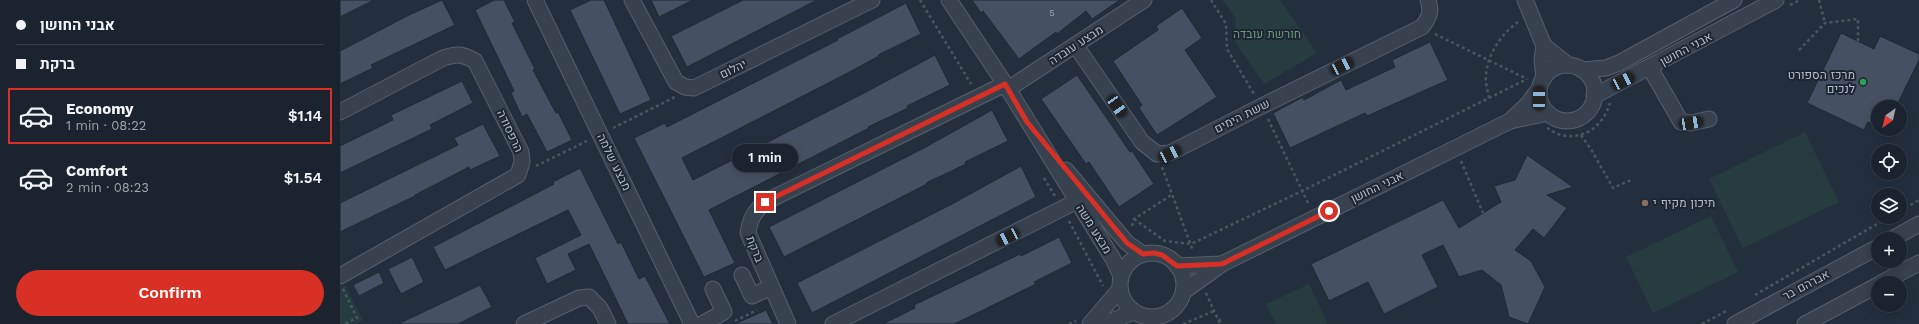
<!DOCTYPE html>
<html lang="en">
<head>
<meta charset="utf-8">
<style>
  :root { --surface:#1b232e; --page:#282f3a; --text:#f1f3f6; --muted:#a0a4aa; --line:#39404a; --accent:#d93025 }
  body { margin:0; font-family:"Work Sans",Heebo,sans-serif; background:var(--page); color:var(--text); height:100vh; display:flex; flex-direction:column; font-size:15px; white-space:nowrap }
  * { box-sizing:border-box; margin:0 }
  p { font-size:13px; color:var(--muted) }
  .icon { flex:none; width:22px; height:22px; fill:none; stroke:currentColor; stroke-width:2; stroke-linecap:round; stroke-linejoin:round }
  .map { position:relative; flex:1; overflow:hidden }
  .side { display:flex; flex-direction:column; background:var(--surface); width:340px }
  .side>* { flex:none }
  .guide { display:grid; align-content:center; height:88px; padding:0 16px; background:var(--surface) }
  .needle { width:26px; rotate:214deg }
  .controls { position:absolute; left:1531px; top:100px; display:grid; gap:8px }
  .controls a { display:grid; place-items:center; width:36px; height:36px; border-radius:50%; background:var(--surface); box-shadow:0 2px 10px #0003,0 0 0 1px var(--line); font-size:20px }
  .end { position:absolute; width:18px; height:18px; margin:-9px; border:5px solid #d93025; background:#fff; box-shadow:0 0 0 2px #fff }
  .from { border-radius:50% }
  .bubble { position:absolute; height:28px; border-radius:14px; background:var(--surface); box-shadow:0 2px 10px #0003,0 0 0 1px var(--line); font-size:13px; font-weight:600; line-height:28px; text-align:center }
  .car { position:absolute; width:12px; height:24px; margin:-12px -6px; border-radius:5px; box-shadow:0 0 3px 1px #0007; background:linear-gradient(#222 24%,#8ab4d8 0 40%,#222 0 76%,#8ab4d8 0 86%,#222 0) }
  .guide b { display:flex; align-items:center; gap:14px; height:38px; font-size:15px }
  .guide b+b { border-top:1px solid var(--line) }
  .guide i { width:10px; height:10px; background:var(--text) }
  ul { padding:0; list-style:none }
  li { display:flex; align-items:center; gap:12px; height:56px; margin:0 8px 6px; padding:0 8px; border:2px solid transparent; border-radius:0px }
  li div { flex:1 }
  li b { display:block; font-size:15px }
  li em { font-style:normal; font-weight:600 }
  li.selected { border-color:var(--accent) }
  li>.icon { width:36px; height:36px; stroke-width:1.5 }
  .action { display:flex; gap:8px; margin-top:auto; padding:8px 16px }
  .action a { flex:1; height:46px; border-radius:24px; background:var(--accent); color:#fff; font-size:16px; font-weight:600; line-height:46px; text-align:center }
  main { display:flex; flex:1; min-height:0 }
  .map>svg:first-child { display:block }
</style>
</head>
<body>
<main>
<section class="side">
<div class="guide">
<b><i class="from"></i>אבני החושן</b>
<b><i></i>ברקת</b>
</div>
<ul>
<li class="selected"><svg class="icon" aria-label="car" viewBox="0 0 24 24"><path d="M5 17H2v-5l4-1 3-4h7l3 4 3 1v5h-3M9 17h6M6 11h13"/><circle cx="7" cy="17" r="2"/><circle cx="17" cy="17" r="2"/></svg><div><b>Economy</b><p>1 min · 08:22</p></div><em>$1.14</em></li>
<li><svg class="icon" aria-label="car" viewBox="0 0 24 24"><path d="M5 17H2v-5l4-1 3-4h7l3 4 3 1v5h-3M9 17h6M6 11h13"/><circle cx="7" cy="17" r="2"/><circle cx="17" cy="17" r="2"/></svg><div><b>Comfort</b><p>2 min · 08:23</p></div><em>$1.54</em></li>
</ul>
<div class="action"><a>Confirm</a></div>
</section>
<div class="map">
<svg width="1579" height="324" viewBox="0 0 1579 324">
  <rect width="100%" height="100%" fill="#242f3e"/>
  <g fill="#263c3f">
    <polygon points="883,0 940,0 977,53 924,84 895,42 896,19"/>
    <polygon points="1465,132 1499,202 1403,248 1369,179"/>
    <polygon points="1371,216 1398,272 1313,313 1286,257"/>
    <polygon points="969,284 988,324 936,324 926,304"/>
    <polygon points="5,285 23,320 16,324 0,324 0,288"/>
  </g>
  <g fill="#455162" stroke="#1f2835">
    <polygon points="0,0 34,0 0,17"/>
    <polygon points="102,0 115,25 31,65 33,68 0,84 0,51 67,16"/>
    <polygon points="154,0 164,0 175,22 172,23 195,69 193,70 216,113 218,112 232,140 207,152 187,114 182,117 171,93 174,91 135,10"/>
    <polygon points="251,0 264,0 311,100 280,114 230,10"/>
    <polygon points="311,0 353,0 319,17"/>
    <polygon points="403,0 477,0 347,67 331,36"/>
    <polygon points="632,0 780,0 752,19 746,11 717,34 716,32 679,59 643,11 641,13"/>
    <polygon points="566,3 581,34 538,55 539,56 500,77 342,158 353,180 526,92 595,55 610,85 567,106 568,108 528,127 529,128 369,210 395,263 364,277 294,138 325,123 327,127 498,40 497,39"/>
    <polygon points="842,8 862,38 845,50 877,97 817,135 799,108 802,105 773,61 818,30 816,26"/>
    <polygon points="1501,33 1534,49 1540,36 1579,54 1579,60 1556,107 1538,107 1538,127 1528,122 1524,130 1467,103"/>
    <polygon points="1090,42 1108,80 1027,116 1025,113 950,148 933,113 963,97 964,100 1001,80 1006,90 1055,67 1052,60"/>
    <polygon points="737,75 790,152 792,151 814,184 779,207 749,162 746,164 701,99"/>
    <polygon points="122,81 133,103 90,125 92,129 0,173 0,146 53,120 51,115"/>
    <polygon points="652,110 668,141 625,162 626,164 586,183 587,184 444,257 429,227 584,148"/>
    <polygon points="143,124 160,156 130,170 129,167 75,195 75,196 0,232 0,203 118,145 114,138"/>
    <polygon points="1187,155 1233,187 1207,195 1227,208 1204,238 1193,229 1175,250 1191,261 1205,287 1188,324 1169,317 1161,285 1142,270 1119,277 1103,245 1082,255 1098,287 1044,314 1028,282 989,301 971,264 1103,200 1119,228 1161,202 1154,186 1175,180"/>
    <polygon points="681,166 696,197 472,313 457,283 612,204"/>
    <polygon points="240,168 278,244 281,242 299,279 305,276 330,324 288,324 249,244 228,254 236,270 207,284 195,258 241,235 228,210 105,270 93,247 214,184 213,182"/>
    <polygon points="719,237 732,263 694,282 696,284 633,315 614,324 543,324 575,308 574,305 599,293 680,254 681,256"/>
    <polygon points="72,257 84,282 61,294 48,269"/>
    <polygon points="39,272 44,283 19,296 13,285"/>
    <polygon points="140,285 152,307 118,324 58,324"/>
    <polygon points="426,310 433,324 395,324"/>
  </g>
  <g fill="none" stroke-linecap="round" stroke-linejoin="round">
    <defs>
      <g id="minor">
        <polyline points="195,0 352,324"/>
        <polyline points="292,0 336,82 345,87 354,88 532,0"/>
        <polyline points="609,0 665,84 773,259 781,276"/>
        <polyline points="1185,0 1204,46 1202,59 1204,78"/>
        <path d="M736,46L802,142L817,154L830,153L922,106L1082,27C1089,18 1092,12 1088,0"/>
        <polyline points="1204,46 1228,65"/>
        <circle cx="1227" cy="93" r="28"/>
        <polyline points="1310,68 1341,122 1351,123 1369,119"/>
        <polyline points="1242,70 1266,68 1279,63 1394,0"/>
        <polyline points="668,89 804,0"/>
        <polyline points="1254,96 1436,0"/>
        <path d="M0,112L103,58C118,53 122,54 135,61L181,152L182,162L178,175L0,276"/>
        <polyline points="1170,121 1187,105 1199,89"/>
        <polyline points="726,170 787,243 803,254"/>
        <polyline points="1552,239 1579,224"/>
        <circle cx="812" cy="285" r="32"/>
        <polyline points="837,266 882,264"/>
        <polyline points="402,275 412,296 431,287"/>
        <polyline points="1541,283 1579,263"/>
        <polyline points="843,292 882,264 1170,121 1208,113"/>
        <polyline points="184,324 239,298 249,297 260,308 268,324"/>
        <polyline points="362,324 384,312 373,289"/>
        <path d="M448,324L408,233C410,219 414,212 425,202L665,84"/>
        <polyline points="493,324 737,201"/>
        <polyline points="750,324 780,289"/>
        <polyline points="765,324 793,312"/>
        <polyline points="1395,324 1538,247"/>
        <polyline points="1465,324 1538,285"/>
      </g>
    </defs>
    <use href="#minor" stroke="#565f6c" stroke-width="17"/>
    <g stroke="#44595c" stroke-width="2.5" stroke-dasharray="3 3" stroke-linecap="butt">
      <polyline points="580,0 631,84"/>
      <polyline points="871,0 886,24 887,49 914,94"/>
      <polyline points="1479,0 1485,23"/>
      <polyline points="1450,5 1460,0"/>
      <polyline points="1095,34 1187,79"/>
      <polyline points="1459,50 1485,23 1518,19 1518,42"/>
      <path d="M1149,98C1148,91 1145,83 1146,76C1147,55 1161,34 1178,22"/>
      <polyline points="928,119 969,205"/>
      <polyline points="273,128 335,97"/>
      <path d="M1207,128C1211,130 1216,134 1221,135C1245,140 1263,126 1270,103"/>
      <polyline points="1241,135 1252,151 1273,188 1291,180"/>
      <polyline points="1121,161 1143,213"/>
      <polyline points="196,166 247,141"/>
      <polyline points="822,167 853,251"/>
      <polyline points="704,178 715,196"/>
      <polyline points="1560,211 1579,200"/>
      <polyline points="794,219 825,241 851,244 962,191 1187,79"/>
      <polyline points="729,221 763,286"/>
      <polyline points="792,226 794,219 833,194"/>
      <polyline points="3,289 17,318 4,324"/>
      <polyline points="866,293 880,324"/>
      <polyline points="1415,295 1549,217"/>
      <polyline points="879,319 882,324"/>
      <polyline points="395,321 417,310"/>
      <polyline points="729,324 736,321"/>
      <polyline points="843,324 874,311 875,313"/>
      <polyline points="1362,324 1388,310"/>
    </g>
    <use href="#minor" stroke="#38414e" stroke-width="15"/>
  </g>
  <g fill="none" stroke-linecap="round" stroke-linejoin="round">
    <polyline stroke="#d93025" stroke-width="5" points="425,202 665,84 687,122 787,243 803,254 814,253 822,255 837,266 882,264 989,211"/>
  </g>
  <circle fill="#2e9e5b" stroke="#1d2633" stroke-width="1.5" cx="1523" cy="82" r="4"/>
  <circle fill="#8d6e63" stroke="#1d2633" stroke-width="1.5" cx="1305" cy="203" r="4"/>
  <g text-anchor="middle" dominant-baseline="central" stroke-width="4" stroke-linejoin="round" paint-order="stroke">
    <g font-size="10" fill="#98a1af">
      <text x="712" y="12">5</text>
    </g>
    <g font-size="12" fill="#6b9a76" stroke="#1d2633">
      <text x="927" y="34">חורשת עובדה</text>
    </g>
    <g font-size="12" fill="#b4bcc9" stroke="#1d2633">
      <text transform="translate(736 45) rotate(-33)">מבצע עובדה</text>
      <text transform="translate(1346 49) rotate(-28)">אבני החושן</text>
      <text transform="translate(393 69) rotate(-26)">יהלום</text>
      <text transform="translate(902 116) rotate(-27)">ששת הימים</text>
      <text transform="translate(170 131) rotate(65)">הרפסודה</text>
      <text transform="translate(274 162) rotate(64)">מבצע שלמה</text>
      <text transform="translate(1037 187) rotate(-26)">אבני החושן</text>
      <text transform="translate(754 229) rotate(58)">מבצע משה</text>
      <text transform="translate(415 249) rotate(68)">ברקת</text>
      <text transform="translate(1466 285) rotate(-28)">אברהם בר</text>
    </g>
    <g font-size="12" fill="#b4bcc9" stroke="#1d2633" text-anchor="end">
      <text x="1515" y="75">מרכז הספורט<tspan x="1515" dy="14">לנכים</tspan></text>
      <text x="1313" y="203" text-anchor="start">תיכון מקיף י</text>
    </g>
  </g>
</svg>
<div class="controls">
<a><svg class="needle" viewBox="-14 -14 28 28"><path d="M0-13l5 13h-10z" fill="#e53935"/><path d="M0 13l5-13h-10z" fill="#a0a4aa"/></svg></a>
<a><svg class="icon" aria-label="locate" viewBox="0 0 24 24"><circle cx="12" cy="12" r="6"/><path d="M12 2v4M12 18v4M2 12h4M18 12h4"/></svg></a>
<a><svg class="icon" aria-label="layers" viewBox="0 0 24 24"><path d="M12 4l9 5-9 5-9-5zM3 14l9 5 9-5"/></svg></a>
<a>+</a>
<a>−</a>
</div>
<i class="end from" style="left:989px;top:211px"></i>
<i class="end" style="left:425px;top:202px"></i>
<div class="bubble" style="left:392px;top:144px;width:66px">1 min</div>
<i class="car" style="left:1002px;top:66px;rotate:64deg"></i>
<i class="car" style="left:1283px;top:81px;rotate:64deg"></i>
<i class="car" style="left:1199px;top:98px;rotate:0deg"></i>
<i class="car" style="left:777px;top:106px;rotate:146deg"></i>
<i class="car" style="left:1351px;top:123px;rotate:81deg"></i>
<i class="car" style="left:830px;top:154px;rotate:63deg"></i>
<i class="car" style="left:668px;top:237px;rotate:244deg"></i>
</div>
</main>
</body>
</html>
